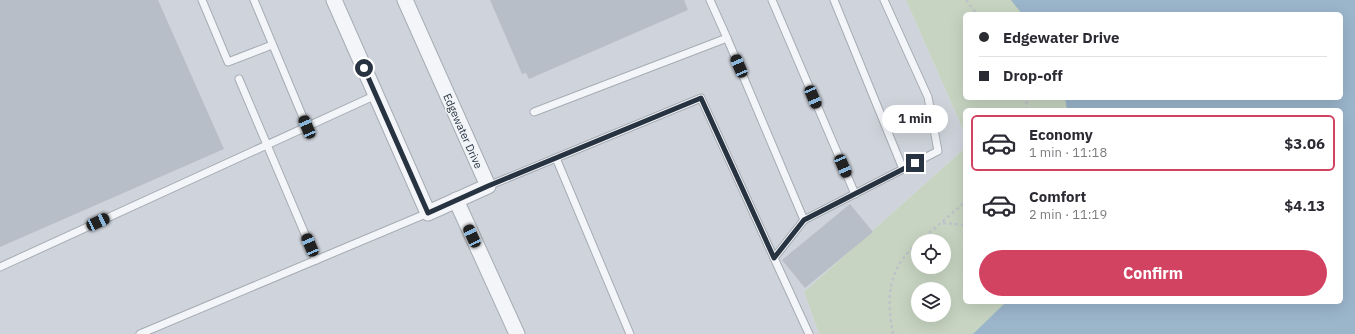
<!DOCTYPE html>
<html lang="en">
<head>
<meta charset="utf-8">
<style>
  :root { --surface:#fff; --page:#f2f2f3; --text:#2b2b33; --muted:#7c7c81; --line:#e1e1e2; --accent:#d24261 }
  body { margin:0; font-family:"IBM Plex Sans",sans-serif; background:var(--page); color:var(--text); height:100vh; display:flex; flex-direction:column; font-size:15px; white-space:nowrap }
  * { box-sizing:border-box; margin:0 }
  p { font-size:13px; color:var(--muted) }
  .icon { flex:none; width:22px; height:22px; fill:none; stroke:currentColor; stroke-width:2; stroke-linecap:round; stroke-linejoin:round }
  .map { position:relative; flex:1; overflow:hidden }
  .details { position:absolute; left:963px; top:108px; width:380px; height:196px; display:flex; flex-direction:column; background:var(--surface); border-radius:6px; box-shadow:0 4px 16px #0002 }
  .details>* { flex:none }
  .banner { position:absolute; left:963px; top:12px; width:380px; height:88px; border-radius:6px; box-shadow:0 4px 16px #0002; display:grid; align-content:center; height:88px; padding:0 16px; background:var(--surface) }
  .controls { position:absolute; left:911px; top:234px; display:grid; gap:8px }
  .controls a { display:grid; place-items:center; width:40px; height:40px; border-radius:50%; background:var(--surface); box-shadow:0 4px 16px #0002; font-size:20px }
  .end { position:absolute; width:18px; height:18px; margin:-9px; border:5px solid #283342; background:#fff; box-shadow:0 0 0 2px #fff }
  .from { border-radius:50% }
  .bubble { position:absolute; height:28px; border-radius:14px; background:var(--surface); box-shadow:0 4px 16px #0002; font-size:13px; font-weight:700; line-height:28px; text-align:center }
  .car { position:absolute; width:12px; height:24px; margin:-12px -6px; border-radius:5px; box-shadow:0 0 3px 1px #0007; background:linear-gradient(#222 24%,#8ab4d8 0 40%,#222 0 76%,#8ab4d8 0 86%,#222 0) }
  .banner b { display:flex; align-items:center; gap:14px; height:38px; font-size:15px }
  .banner b+b { border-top:1px solid var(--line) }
  .banner i { width:10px; height:10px; background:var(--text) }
  ul { padding:7px 0 0; list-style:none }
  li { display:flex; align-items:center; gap:12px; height:56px; margin:0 8px 6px; padding:0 8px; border:2px solid transparent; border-radius:6px }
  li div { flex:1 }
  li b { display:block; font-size:15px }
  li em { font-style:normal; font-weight:700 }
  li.current { border-color:var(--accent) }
  li>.icon { width:36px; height:36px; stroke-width:1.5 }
  .primary-button { display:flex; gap:8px; margin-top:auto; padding:8px 16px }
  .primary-button a { flex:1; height:46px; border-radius:24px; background:var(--accent); color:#fff; font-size:16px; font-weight:700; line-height:46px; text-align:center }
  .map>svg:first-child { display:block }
</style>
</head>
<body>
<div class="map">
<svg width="1355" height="334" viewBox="0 0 1355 334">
  <rect width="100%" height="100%" fill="#e1e5ea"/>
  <polygon fill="#cfd4dc" points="0,0 906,0 965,134 965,148 804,292 819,334 0,334"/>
  <path fill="#c7d4c1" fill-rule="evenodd" d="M906,0H1355V334H819L804,292L965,148V302H1341V110H965V134ZM965,14H1341V98H965ZM918,241H944V267H918ZM918,289H944V315H918Z"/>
  <polygon fill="#9bb5cb" points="1011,0 1355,0 1355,334 973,334 1006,302 1341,302 1341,110 1067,110 1065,98 1341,98 1341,14 1022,14"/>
  <g fill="#b8bec7">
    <polygon points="0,0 158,0 224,149 0,247"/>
    <polygon points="490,0 684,0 688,10 529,79 526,73 522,74"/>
    <polygon points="850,204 873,232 805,288 782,260"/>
  </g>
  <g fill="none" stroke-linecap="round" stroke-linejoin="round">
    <defs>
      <g id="lane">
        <polyline points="202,0 228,62 272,45"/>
        <polyline points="254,0 307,127"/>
        <polyline points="772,0 855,194"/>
        <polyline points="834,0 903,169"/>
        <polyline points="727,38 804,220 938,151 928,97 884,0"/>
        <polyline points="239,79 316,260 428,213"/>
        <polyline points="534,112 727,38 710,0"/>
        <polyline points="556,158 701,98 774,258"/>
        <polyline points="488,186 556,158 630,334"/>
        <polyline points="804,220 774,258 809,334"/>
        <polyline points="0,267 376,95"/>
        <polyline points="140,334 316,260"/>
      </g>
      <g id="street">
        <polyline points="334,0 428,213 488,186 405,0"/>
        <polyline points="456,200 517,334"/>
      </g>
    </defs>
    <use href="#lane" stroke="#a6acb4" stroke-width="9"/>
    <use href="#street" stroke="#a6acb4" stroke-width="17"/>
    <g stroke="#bec3c9" stroke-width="2.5" stroke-dasharray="3 3" stroke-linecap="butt">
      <polyline points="966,0 977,14"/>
      <polyline points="1026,110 1027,106 1026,98"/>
      <polyline points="943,223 965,225"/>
      <polyline points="920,241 965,202"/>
      <path d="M893,334C886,297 888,268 918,243"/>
    </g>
    <use href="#lane" stroke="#f3f5f8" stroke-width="7"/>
    <use href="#street" stroke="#f3f5f8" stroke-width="15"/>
  </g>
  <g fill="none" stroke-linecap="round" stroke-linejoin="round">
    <polyline stroke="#283342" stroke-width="5" points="364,68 428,213 488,186 701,98 774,258 804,220 915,163"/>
  </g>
  <g text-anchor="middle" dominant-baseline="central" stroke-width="3.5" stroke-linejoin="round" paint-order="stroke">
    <g font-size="11" fill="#283342" stroke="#f0f4f7">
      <text transform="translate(463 131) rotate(66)">Edgewater Drive</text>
    </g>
  </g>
</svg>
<div class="controls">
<a><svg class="icon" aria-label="locate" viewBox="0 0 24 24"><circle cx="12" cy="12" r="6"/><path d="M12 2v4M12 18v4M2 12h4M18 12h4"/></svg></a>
<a><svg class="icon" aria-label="layers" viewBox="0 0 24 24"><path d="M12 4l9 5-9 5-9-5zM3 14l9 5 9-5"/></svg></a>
</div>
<i class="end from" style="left:364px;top:68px"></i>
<i class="end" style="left:915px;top:163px"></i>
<div class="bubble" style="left:882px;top:105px;width:66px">1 min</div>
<i class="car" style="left:739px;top:66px;rotate:337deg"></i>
<i class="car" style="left:813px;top:97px;rotate:157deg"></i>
<i class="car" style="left:307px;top:127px;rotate:337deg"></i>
<i class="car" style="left:843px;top:166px;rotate:157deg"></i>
<i class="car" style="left:98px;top:222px;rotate:65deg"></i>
<i class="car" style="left:472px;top:236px;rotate:335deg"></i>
<i class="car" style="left:310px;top:245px;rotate:337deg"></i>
<div class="banner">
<b><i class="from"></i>Edgewater Drive</b>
<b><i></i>Drop-off</b>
</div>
<section class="details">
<ul>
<li class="current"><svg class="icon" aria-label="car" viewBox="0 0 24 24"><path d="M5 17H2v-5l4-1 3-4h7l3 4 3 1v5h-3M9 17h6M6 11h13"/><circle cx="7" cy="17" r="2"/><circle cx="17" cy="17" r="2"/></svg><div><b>Economy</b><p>1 min · 11:18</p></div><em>$3.06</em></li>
<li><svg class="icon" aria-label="car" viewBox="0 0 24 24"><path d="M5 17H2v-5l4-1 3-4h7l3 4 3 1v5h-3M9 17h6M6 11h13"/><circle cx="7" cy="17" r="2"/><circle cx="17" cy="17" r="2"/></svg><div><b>Comfort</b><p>2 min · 11:19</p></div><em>$4.13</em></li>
</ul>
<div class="primary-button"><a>Confirm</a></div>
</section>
</div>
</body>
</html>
